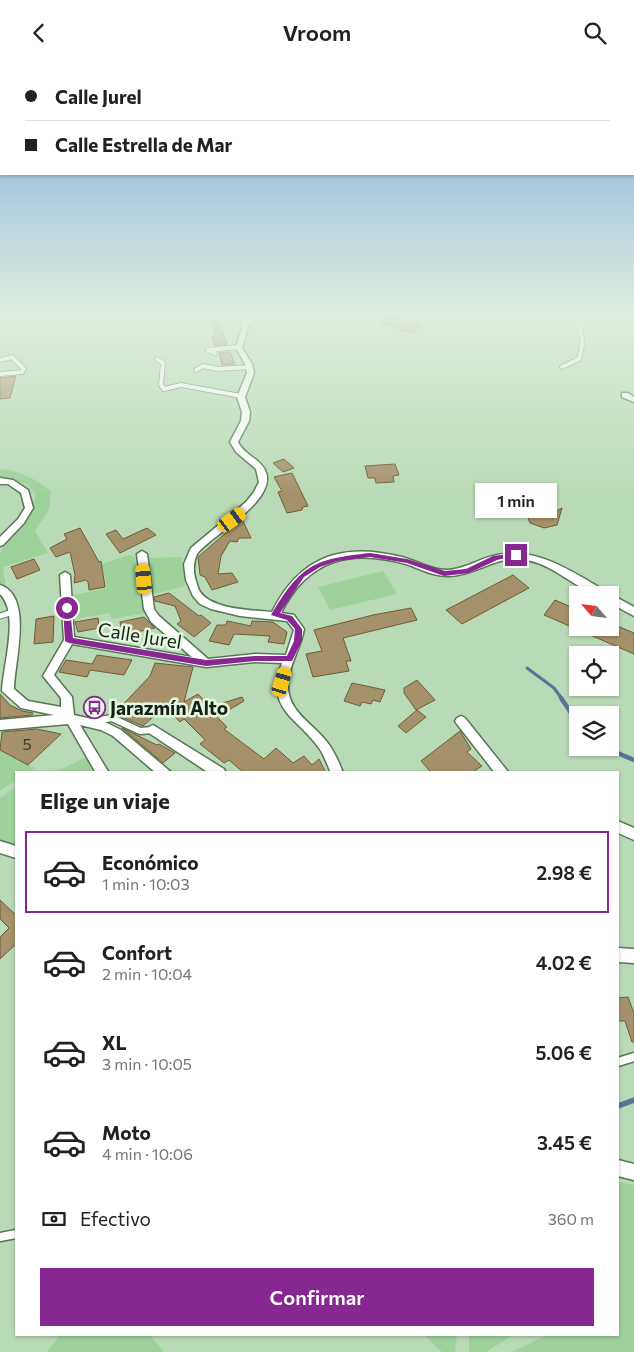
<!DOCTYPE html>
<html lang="es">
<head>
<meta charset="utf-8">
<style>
  :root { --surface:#fff; --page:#f6f6f6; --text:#202124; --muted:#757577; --line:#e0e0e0; --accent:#872892 }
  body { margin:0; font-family:Commissioner,sans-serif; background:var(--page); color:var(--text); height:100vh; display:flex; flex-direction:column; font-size:19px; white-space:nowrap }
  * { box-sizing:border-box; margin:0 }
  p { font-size:16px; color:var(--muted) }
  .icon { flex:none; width:28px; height:28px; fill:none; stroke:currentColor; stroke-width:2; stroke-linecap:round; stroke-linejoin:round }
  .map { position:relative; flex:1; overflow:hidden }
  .side { position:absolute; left:15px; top:706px; width:604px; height:565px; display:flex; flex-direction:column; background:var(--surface); border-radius:0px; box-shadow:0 1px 4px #0004 }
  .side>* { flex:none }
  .guide { position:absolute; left:0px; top:0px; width:635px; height:110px; box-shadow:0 1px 4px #0004; display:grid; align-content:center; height:110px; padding:0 25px; background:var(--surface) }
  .needle { width:32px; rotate:298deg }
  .buttons { position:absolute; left:569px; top:521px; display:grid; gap:10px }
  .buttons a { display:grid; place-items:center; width:50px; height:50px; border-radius:0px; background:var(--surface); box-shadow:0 1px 4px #0004; font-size:25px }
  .end { position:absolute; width:22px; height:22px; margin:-11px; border:6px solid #872892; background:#fff; box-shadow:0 0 0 2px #fff }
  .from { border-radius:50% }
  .bubble { position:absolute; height:35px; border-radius:0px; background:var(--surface); box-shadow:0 1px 4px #0004; font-size:16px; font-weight:600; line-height:35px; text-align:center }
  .car { position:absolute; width:15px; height:30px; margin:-15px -8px; border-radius:6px; box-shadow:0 0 4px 1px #0007; background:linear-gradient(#f5c518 24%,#345 0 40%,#f5c518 0 76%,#345 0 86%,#f5c518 0) }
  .guide b { display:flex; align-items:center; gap:18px; height:48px; font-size:19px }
  .guide b+b { border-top:1px solid var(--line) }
  .guide i { width:12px; height:12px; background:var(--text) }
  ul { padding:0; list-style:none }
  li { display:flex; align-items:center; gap:15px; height:82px; margin:0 10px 8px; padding:0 15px; border:2px solid transparent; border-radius:0px }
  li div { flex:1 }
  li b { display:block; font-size:19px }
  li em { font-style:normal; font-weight:600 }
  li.current { border-color:var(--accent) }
  li>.icon { width:45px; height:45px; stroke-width:1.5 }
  h2 { padding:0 25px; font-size:22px; line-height:60px }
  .pay { display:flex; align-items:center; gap:12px; height:55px; padding:0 25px; font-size:19px }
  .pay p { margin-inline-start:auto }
  .cta { display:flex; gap:10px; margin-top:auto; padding:10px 25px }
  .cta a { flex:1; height:58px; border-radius:0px; background:var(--accent); color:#fff; font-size:20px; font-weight:600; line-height:58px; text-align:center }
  header { display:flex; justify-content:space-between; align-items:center; height:65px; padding:0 25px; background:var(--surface); font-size:22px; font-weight:600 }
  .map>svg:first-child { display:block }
</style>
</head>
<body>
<header><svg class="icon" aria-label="back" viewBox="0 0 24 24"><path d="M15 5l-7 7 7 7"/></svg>Vroom<svg class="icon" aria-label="search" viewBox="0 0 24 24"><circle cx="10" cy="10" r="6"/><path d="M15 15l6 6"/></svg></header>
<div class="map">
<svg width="634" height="1287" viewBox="0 0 634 1287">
  <rect width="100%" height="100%" fill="#b9dab6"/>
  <g fill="#9ed29b">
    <path d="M0,404C21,406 35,414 51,426L49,444L35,466L48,488L3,502L6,524L0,518V489L2,483L30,451L36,429L27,419L0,412Z"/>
    <polygon points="129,490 135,492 137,516 145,548 112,554 110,548 75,554 74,530 107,523 102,499"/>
    <polygon points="182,492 185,521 154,529 148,510 149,493"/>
    <polygon points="383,506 397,529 330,545 318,522"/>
    <polygon points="0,685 8,688 7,690 35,703 28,707 16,708 16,715 0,726"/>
    <polygon points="86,692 93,707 37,707 60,705"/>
    <polygon points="16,722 16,782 0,778 0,733"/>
    <polygon points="618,1117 634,1120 634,1287 512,1287 547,1270 618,1270"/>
    <polygon points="60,1270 150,1270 164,1287 47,1287"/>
    <polygon points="424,1270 457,1270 455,1287 442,1287"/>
    <polygon points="469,1270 513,1270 486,1287 469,1287"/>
  </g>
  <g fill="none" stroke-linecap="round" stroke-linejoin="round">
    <polyline stroke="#5a7399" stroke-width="3" points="527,603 554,623 562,634"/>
    <g stroke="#5a7399" stroke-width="4.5">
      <polyline points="561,633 578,658"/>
      <polyline points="603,682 634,695"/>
    </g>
    <polyline stroke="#5a7399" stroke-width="5.5" points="618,1041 634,1035"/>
  </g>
  <g fill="#a6926a" stroke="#6f5c35">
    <polygon points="387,250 407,250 401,254 422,260 412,268 378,258"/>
    <polygon points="216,251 227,279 215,281 212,272 215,272 212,252"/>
    <polygon points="230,287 235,299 222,300 219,288"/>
    <polygon points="16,311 10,333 0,334 0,313"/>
    <polygon points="284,394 294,403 283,407 273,398"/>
    <polygon points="395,399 399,410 393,411 394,417 376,418 375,413 368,413 365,401"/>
    <polygon points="292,408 308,441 303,442 302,445 287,448 278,427 282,426 274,412"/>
    <polygon points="540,441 556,446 562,443 557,460 544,463 530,458 526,448 531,443"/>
    <polygon points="244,452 243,456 251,473 239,473 237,477 230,476 221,491 218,509 232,508 238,517 212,525 205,512 200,510 198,492"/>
    <polygon points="80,463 99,497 101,496 105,522 89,525 88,517 86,515 74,518 75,510 70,487 56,492 50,483 67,474 64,469"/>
    <polygon points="147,463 156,470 120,488 106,469 116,465 123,474"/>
    <polygon points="34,494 40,505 17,514 11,502"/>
    <polygon points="513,510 529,523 462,559 446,545"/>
    <polygon points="169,528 199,551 201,550 211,558 194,572 177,559 181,556 175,541 155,536 154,532"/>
    <polygon points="555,535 578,545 578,562 610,562 610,558 634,568 634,589 544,550"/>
    <polygon points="411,543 417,555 343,573 351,596 346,596 349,606 313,612 306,589 322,586 314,565 373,550"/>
    <polygon points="54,551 53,577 34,579 36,554"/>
    <polygon points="144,552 155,563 123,570 120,557"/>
    <polygon points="98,553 99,563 78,567 75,557"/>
    <polygon points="227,556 251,561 252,556 273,557 287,567 284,579 268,577 270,571 234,569 229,580 209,576 217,560 226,560"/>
    <polygon points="97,590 132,595 124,610 90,605 87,612 59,607 66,595 92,599"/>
    <polygon points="155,598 193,602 184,637 198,629 210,642 242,632 244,636 217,652 227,662 224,664 264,694 276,683 293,698 304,691 312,700 319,694 326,708 244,708 229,695 224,698 200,679 205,675 184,654 180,657 165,641 143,661 114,649 150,611"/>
    <polygon points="417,615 435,635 416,645 404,628 404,623"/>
    <polygon points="352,618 385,625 380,637 373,635 371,639 362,637 360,641 344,636"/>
    <polygon points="0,629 10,640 22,646 33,648 32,650 0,653"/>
    <polygon points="417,645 426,652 406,668 398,661"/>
    <polygon points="122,663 157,680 159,679 175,688 163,698"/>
    <polygon points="37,664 61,669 28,700 0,685 2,667"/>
    <polygon points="460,666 471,684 467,687 482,701 471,708 432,708 429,705 421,696"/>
    <polygon points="0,835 16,850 16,879 0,894 0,872 9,863 0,854"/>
    <polygon points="628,932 634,948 634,977 632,977 625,956 618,956 618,933"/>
  </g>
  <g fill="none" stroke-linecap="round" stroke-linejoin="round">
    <defs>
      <g id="service-far3">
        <polyline points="582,250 596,251"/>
        <polyline points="215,288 208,285 239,282"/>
        <polyline points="157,294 163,298 161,320 164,324 181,320 241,331"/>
        <polyline points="0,295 12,292 24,304 22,307 0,309"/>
        <path d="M562,302L579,294C584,278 584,260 569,250"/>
        <polyline points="196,305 203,301 218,304 250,302"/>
      </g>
      <polyline id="service-far2" points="0,551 13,547"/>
      <polyline id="service-far1" points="93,656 112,653 140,666 153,665"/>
      <g id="service">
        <polyline points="618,997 634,992"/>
        <polyline points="0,1172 16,1169"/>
      </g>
      <g id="minor">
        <path d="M243,250H249V255L260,250H267L257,257L249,259L242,283L252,299L254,308L245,332L250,347L249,356L238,377C244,390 259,393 265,405C280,435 211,470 197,489C193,498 193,507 196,516C197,519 198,524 200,527C213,545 252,545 272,547C300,491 342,477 402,492C417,496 431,505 446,505C464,505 480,493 497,490C530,483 559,499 587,515C594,520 604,524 609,530L614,531L634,542V551L610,538V530C605,530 599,531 595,529C571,520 555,501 527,495C497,489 478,510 450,511C434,512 421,504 406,499C350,483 307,495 281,548L294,550L304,564C301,583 289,599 288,618C286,646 313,658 327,677C334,686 339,697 343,708H331C327,699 324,690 319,683C296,651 265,645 282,598L255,597L206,602L72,579L54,610L72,632L74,650L105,657L121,665L172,708H156L113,671L101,665L80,660L109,708H96L68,659L0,665V655L54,650L21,643L2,626C3,600 20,548 0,529V520C34,531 14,598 14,624L28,636L61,642V633L43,611L64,575L60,510L65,507L70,510L74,572L192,592L151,557L144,544L137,489L142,486L147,489L154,544L159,551L208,594L255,589L286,590L294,565L287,556L240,551L211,544L200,539L193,531L186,515L184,499L191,483L246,437L254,427L259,417L256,404L236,387L230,377L241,356L242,347L237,332L247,308L245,299L236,283L243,258Z"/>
        <polygon points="622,328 628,328 634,332 634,337 622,332"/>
        <polygon points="0,413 13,415 28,425 33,443 24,458 3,480 0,481 0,472 18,454 25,443 21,428 8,419 0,419"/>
        <polygon points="461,651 465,653 509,708 495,708 457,659 455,656 457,653"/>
        <polygon points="153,660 224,704 226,708 209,708 149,668 147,665 149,662"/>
        <polygon points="618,756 634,763 634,775 618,768"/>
        <polygon points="0,776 16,781 16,793 0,788"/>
        <polygon points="618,883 634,884 634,898 618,897"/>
        <polygon points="618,1095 634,1099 634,1115 618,1111"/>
      </g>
    </defs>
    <use href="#service-far3" stroke="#577656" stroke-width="5.5"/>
    <use href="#service-far2" stroke="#577656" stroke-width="7"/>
    <use href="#service-far1" stroke="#577656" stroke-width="9"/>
    <use href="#service" stroke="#577656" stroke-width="11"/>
    <use href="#minor" stroke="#577656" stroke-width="3"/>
    <use href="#service-far3" stroke="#fff" stroke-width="4"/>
    <use href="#service-far2" stroke="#fff" stroke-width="5"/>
    <use href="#service-far1" stroke="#fff" stroke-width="6"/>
    <use href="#service" stroke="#fff" stroke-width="8"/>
    <use href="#minor" fill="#fff" fill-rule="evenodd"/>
  </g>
  <linearGradient id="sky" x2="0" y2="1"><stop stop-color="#7ba8df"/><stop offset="0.58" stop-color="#e0eede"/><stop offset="1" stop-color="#e0eede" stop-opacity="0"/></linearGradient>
  <rect width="634" height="430" fill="url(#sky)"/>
  <path fill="#872892" d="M370,488L407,494L445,506L466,504L493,491L516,488L519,490L497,495L469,508L444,511L407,498L370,492L337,496L320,502L304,512L280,548L292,551L302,564V576L292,596H255L206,601L69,578L65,576L63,543L67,540L70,543L73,573L206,595L255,591H287L294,576L295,564L287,555L271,550C301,500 313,494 370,488Z"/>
  <defs>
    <symbol id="bus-ring" viewBox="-11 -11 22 22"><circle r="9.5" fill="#e5f6e3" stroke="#872892" stroke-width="1.5"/><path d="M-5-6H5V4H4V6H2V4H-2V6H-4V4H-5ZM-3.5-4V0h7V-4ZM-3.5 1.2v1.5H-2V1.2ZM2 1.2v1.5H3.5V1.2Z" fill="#872892"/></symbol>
  </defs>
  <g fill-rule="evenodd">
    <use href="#bus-ring" x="82" y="630" width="25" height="25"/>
  </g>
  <g text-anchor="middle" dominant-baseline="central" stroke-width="5" stroke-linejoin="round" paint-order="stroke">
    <g font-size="16" fill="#393d2a">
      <text x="27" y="678">5</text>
    </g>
    <g font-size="19" fill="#152114" stroke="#e5f6e3">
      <text transform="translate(140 570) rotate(9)">Calle Jurel</text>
    </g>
    <g font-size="19" font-weight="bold" fill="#152114" stroke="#e5f6e3" text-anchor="start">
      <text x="110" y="642">Jarazmín Alto</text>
    </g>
  </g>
</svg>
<div class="buttons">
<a><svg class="needle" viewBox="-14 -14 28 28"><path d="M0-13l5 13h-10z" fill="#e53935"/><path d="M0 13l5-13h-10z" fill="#757577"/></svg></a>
<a><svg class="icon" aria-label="locate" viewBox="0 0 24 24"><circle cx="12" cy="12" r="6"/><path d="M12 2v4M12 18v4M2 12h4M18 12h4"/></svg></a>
<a><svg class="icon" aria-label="layers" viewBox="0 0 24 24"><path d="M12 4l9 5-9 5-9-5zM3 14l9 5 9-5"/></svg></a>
</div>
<i class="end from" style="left:67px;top:543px"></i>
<i class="end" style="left:516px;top:490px"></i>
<div class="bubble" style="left:475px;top:418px;width:82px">1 min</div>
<i class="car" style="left:232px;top:455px;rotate:54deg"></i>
<i class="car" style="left:144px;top:514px;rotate:355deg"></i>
<i class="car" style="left:282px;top:617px;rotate:17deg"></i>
<div class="guide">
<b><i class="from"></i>Calle Jurel</b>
<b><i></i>Calle Estrella de Mar</b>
</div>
<section class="side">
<h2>Elige un viaje</h2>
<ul>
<li class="current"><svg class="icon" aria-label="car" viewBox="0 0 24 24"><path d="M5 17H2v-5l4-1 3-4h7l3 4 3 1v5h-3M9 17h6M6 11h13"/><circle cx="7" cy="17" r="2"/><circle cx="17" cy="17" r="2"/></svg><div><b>Económico</b><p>1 min · 10:03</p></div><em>2.98 €</em></li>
<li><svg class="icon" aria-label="car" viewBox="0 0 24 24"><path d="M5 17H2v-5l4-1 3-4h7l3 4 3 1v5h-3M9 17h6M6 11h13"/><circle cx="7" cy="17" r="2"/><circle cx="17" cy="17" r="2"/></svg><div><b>Confort</b><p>2 min · 10:04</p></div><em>4.02 €</em></li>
<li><svg class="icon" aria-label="car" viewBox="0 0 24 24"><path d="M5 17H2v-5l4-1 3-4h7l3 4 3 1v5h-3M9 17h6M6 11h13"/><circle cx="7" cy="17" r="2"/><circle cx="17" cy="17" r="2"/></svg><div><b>XL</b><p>3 min · 10:05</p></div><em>5.06 €</em></li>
<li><svg class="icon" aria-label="car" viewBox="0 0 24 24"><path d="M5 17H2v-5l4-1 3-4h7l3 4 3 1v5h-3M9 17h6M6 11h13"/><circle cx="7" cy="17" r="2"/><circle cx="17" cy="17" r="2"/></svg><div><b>Moto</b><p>4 min · 10:06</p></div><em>3.45 €</em></li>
</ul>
<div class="pay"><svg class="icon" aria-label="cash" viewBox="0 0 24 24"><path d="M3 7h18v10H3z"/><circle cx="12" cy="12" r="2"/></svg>Efectivo<p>360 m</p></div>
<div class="cta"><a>Confirmar</a></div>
</section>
</div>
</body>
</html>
